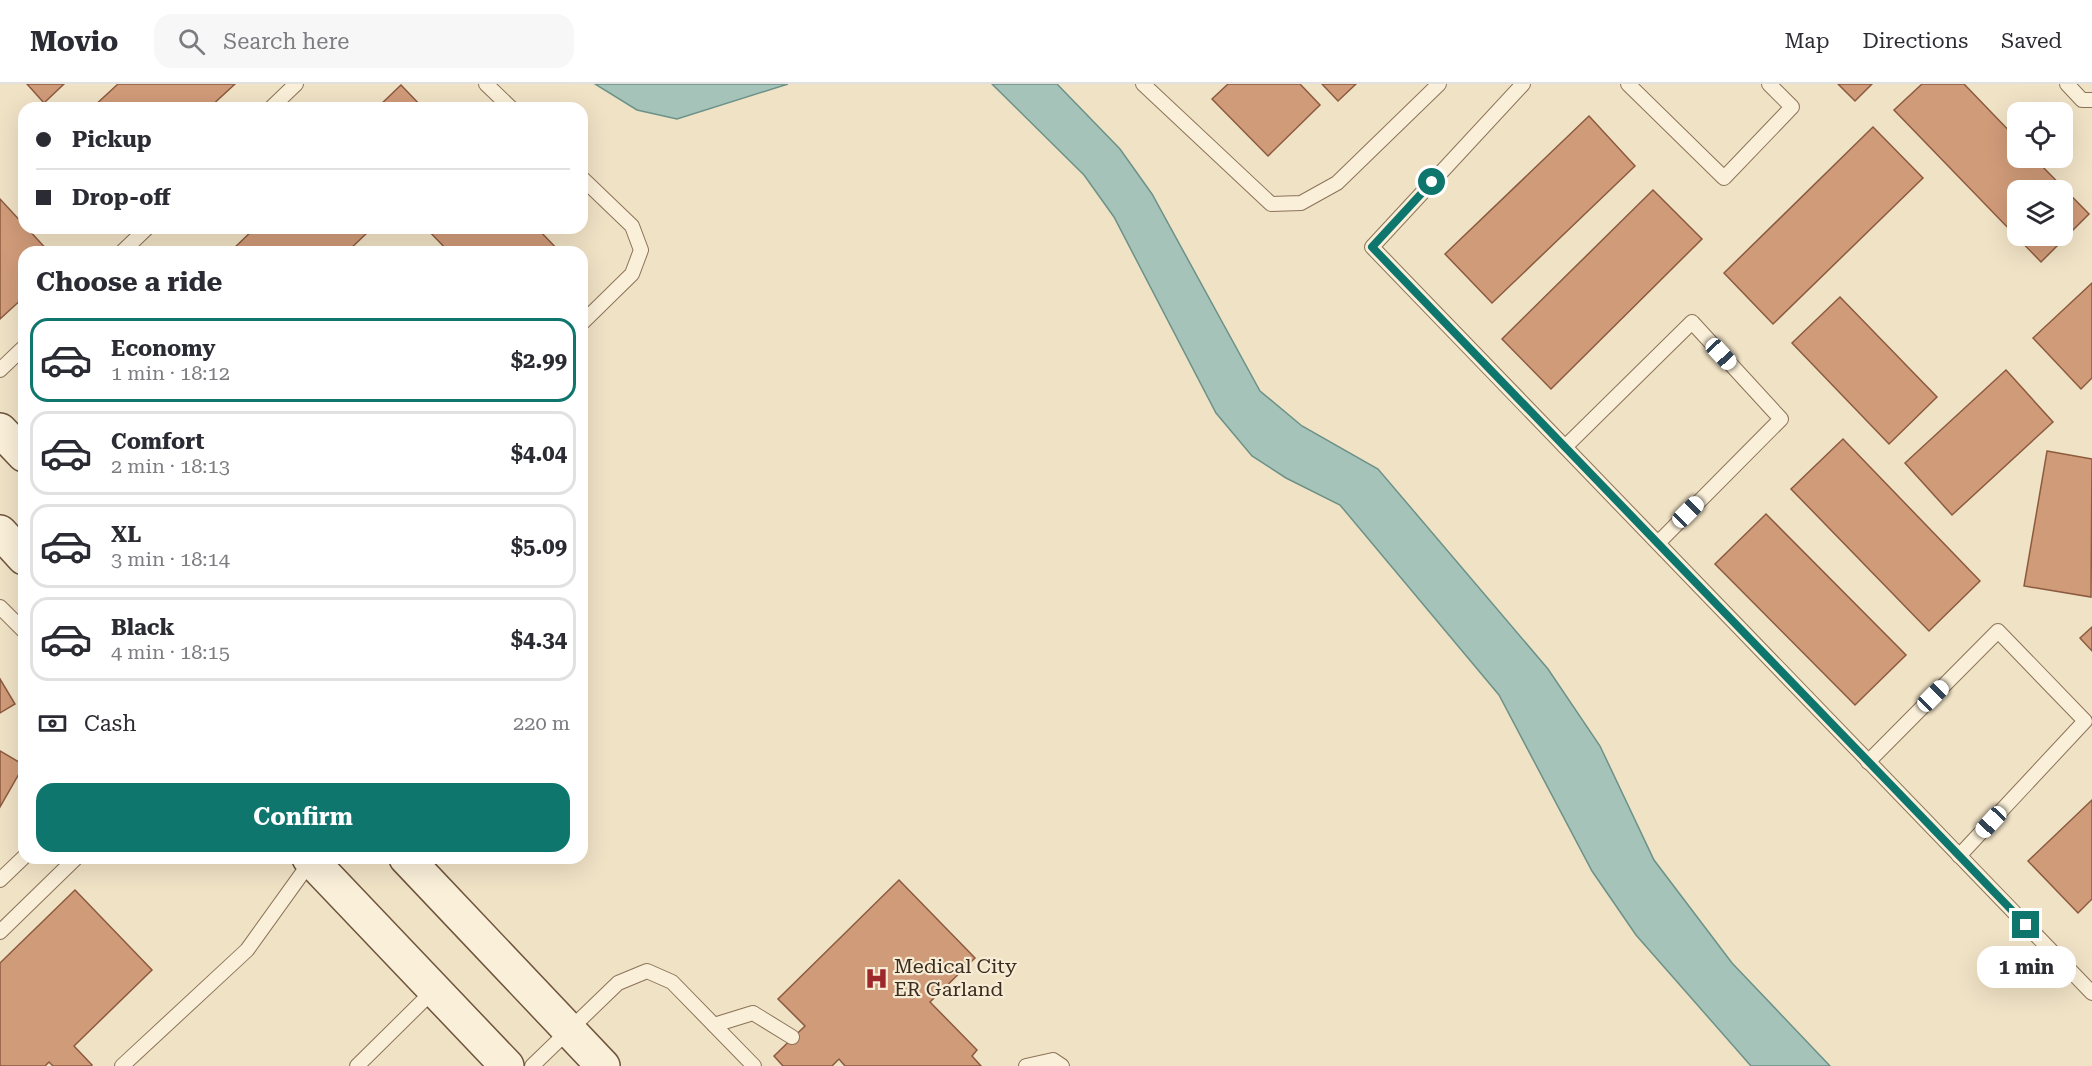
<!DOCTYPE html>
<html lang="en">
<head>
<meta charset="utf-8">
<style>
  :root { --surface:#fff; --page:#f7f7f7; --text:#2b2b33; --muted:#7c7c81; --line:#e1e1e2; --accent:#0f766e }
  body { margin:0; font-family:"Roboto Serif",serif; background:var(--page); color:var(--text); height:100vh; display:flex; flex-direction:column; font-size:22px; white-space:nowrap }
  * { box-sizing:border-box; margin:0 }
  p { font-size:20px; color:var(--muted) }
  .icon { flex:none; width:33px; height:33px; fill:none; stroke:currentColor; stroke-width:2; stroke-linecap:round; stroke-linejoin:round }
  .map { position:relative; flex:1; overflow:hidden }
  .panel { position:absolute; left:18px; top:162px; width:570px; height:618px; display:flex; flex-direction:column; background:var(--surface); border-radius:18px; box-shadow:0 6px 24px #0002 }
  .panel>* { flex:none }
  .top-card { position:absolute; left:18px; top:18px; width:570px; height:132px; border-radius:18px; box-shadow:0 6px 24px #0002; display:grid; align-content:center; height:132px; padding:0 18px; background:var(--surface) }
  .tools { position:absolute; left:2007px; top:18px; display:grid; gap:12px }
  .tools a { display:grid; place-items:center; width:66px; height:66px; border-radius:12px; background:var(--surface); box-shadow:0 6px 24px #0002; font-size:30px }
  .end { position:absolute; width:27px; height:27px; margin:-14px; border:8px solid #0f766e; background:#fff; box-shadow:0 0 0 3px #fff }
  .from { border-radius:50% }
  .bubble { position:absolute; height:42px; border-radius:18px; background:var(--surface); box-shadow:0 6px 24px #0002; font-size:20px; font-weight:700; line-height:42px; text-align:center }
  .car { position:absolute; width:18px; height:36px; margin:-18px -9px; border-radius:8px; box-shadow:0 0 4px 2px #0007; background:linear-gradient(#fff 24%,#345 0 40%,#fff 0 76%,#345 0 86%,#fff 0) }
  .top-card b { display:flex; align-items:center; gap:21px; height:57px; font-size:22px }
  .top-card b+b { border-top:2px solid var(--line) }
  .top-card i { width:15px; height:15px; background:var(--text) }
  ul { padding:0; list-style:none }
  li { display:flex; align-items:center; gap:18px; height:84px; margin:0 12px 9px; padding:0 6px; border:3px solid var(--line); border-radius:18px }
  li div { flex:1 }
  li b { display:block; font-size:22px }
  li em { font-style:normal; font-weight:700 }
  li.on { border-color:var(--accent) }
  li>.icon { width:54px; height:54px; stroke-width:1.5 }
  h2 { padding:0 18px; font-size:27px; line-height:72px }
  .pay { display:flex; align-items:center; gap:15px; height:66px; padding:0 18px; font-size:22px }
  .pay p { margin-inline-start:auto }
  .primary-button { display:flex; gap:12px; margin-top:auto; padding:12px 18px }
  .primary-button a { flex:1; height:69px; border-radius:18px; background:var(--accent); color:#fff; font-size:24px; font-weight:700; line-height:69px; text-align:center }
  header { display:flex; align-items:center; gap:36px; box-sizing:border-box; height:84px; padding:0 30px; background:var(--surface); border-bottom:2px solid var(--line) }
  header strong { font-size:28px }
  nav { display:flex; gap:33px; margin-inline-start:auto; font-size:21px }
  .search { width:420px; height:54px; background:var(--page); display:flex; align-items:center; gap:15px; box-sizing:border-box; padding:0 21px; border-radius:18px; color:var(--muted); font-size:22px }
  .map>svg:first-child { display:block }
</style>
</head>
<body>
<header>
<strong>Movio</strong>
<div class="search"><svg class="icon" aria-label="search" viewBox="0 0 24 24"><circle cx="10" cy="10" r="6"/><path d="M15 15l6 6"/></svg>Search here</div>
<nav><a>Map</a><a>Directions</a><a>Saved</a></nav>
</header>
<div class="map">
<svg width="2092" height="982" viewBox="0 0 2092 982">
  <rect width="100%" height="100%" fill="#f0e2c5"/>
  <g fill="#a6c3ba" stroke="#6c9288" stroke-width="1.5">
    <polygon points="595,0 788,0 677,35 637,26"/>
    <polygon points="992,0 1057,0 1120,65 1152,110 1260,307 1302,342 1378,385 1548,585 1600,662 1654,776 1732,879 1830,982 1751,982 1636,851 1592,787 1499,611 1340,421 1286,394 1252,372 1216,329 1114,133 1084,91"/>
  </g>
  <g fill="#d09b79" stroke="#8c5b3f" stroke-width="1.5" fill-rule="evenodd">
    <polygon points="27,0 64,0 44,19"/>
    <polygon points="118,0 235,0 209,24 92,24"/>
    <polygon points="1228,0 1300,0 1320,21 1268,72 1212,15"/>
    <polygon points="1322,0 1356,0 1338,17"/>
    <polygon points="1838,0 1872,0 1855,17"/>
    <path d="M1922,0H1964L2018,56V74H2034L2089,130L2041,178L1894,26ZM2018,106H2062V152H2018Z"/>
    <polygon points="401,1 423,24 377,24"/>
    <polygon points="1589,32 1635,82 1492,219 1445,170"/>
    <polygon points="1873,43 1923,94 1773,240 1724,189"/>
    <polygon points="1653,106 1702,155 1551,305 1502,255"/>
    <polygon points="0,115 24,141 24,144 27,144 49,168 24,168 24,213 0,235"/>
    <polygon points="255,144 368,144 370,146 347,168 230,168"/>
    <polygon points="426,144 537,144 560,168 449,168"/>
    <polygon points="2092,199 2092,294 2081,305 2033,254"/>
    <polygon points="1840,213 1937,313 1889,360 1792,259"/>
    <polygon points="2006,286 2053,338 1952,431 1905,379"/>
    <polygon points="1843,355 1980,497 1929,547 1791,405"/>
    <polygon points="2047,367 2092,375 2091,513 2024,502"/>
    <polygon points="1766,430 1906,571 1855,621 1715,480"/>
    <polygon points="2092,543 2092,567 2080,554"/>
    <polygon points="0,595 15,620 0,629"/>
    <polygon points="0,667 24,681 0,723"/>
    <polygon points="2092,716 2092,815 2078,829 2028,777"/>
    <polygon points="899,796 975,874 930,918 977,966 972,972 981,982 845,982 839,975 832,982 783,982 774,972 805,942 778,915"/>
    <polygon points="75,806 152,886 74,962 92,981 91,982 53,982 49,978 45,982 0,982 0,879"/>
  </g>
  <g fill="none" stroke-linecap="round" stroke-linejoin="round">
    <defs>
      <g id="lane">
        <polyline points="486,0 511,24"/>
        <polyline points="1143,0 1271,120 1301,119 1337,99 1439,0"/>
        <polyline points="1523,0 1372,163 2092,909"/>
        <polyline points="1628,0 1724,94 1792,23 1769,0"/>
        <polyline points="2067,0 2082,16 2092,16"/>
        <polyline points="271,24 296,0"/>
        <polyline points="582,94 632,142 641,166 632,190 582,239"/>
        <polyline points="122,168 147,144"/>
        <polyline points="0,286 24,263"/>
        <polyline points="1565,363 1692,238 1781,335 1658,459"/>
        <polyline points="0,523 24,547"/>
        <polyline points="1868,678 1998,547 2085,637 1959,772"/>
        <polyline points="0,796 24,773"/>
        <polyline points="0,848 76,774"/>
        <polyline points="714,941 753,929 792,953"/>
        <polyline points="122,982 247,866 311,777"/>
        <polyline points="357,982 434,906"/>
        <polyline points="532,982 618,899 647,887 672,898 754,982"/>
        <polyline points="1026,982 1053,976 1062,982"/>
      </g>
      <g id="secondary">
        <polyline points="0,346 24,371"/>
        <polyline points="0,448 24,474"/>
        <polyline points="309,774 507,982"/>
        <polyline points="406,774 603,982"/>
      </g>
    </defs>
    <use href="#lane" stroke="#8c735a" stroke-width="16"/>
    <use href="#secondary" stroke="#6e543d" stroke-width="36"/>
    <use href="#lane" stroke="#faefd8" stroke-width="14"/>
    <use href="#secondary" stroke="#faefd8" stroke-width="33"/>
  </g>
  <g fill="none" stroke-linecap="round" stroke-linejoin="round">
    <polyline stroke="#0f766e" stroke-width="8" points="1432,98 1372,163 2026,841"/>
  </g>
  <defs>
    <symbol id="hospital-bare" viewBox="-9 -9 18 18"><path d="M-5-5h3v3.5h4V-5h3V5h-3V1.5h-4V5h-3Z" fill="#9d272b" stroke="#f7ecd5" stroke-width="2.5" paint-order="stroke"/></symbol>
  </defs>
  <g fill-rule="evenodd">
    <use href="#hospital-bare" x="860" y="878" width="33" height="33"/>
  </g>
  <g text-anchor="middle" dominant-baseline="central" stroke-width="4.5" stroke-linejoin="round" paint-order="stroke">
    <g font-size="20" fill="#3b2c1e" stroke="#f7ecd5" text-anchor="start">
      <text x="894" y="882">Medical City<tspan x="894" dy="23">ER Garland</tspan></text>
    </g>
  </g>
</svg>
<div class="tools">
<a><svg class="icon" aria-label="locate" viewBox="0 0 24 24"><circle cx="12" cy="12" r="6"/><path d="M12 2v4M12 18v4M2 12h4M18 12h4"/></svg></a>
<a><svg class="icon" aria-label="layers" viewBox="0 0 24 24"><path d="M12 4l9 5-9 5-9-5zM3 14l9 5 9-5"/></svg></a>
</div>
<i class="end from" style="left:1432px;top:98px"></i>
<i class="end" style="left:2026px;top:841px"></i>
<div class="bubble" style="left:1977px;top:862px;width:99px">1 min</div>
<i class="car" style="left:1721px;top:270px;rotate:137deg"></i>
<i class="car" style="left:1688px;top:428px;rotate:45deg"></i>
<i class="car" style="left:1933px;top:612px;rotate:45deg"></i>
<i class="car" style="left:1991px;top:738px;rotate:223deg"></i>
<div class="top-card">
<b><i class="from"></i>Pickup</b>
<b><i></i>Drop-off</b>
</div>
<section class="panel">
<h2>Choose a ride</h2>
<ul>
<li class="on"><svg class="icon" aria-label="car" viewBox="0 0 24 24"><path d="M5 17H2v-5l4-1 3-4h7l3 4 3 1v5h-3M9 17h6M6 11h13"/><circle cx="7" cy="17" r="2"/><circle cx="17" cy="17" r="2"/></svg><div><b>Economy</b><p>1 min · 18:12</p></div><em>$2.99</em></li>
<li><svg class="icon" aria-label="car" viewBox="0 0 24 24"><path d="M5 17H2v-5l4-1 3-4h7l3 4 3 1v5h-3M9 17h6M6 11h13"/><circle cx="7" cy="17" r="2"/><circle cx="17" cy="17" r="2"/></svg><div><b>Comfort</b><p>2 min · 18:13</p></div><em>$4.04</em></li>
<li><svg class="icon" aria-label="car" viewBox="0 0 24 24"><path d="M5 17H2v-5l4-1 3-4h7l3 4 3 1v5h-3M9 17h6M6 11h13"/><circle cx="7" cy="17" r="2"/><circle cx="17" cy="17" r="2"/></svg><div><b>XL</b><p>3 min · 18:14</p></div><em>$5.09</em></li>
<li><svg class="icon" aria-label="car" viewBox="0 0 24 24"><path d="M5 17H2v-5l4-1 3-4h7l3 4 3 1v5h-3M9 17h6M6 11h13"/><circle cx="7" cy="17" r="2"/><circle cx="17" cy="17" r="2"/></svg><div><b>Black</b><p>4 min · 18:15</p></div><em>$4.34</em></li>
</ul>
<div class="pay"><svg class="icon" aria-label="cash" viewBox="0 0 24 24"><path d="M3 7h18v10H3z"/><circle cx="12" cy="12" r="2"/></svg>Cash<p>220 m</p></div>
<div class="primary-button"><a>Confirm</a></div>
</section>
</div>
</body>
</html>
